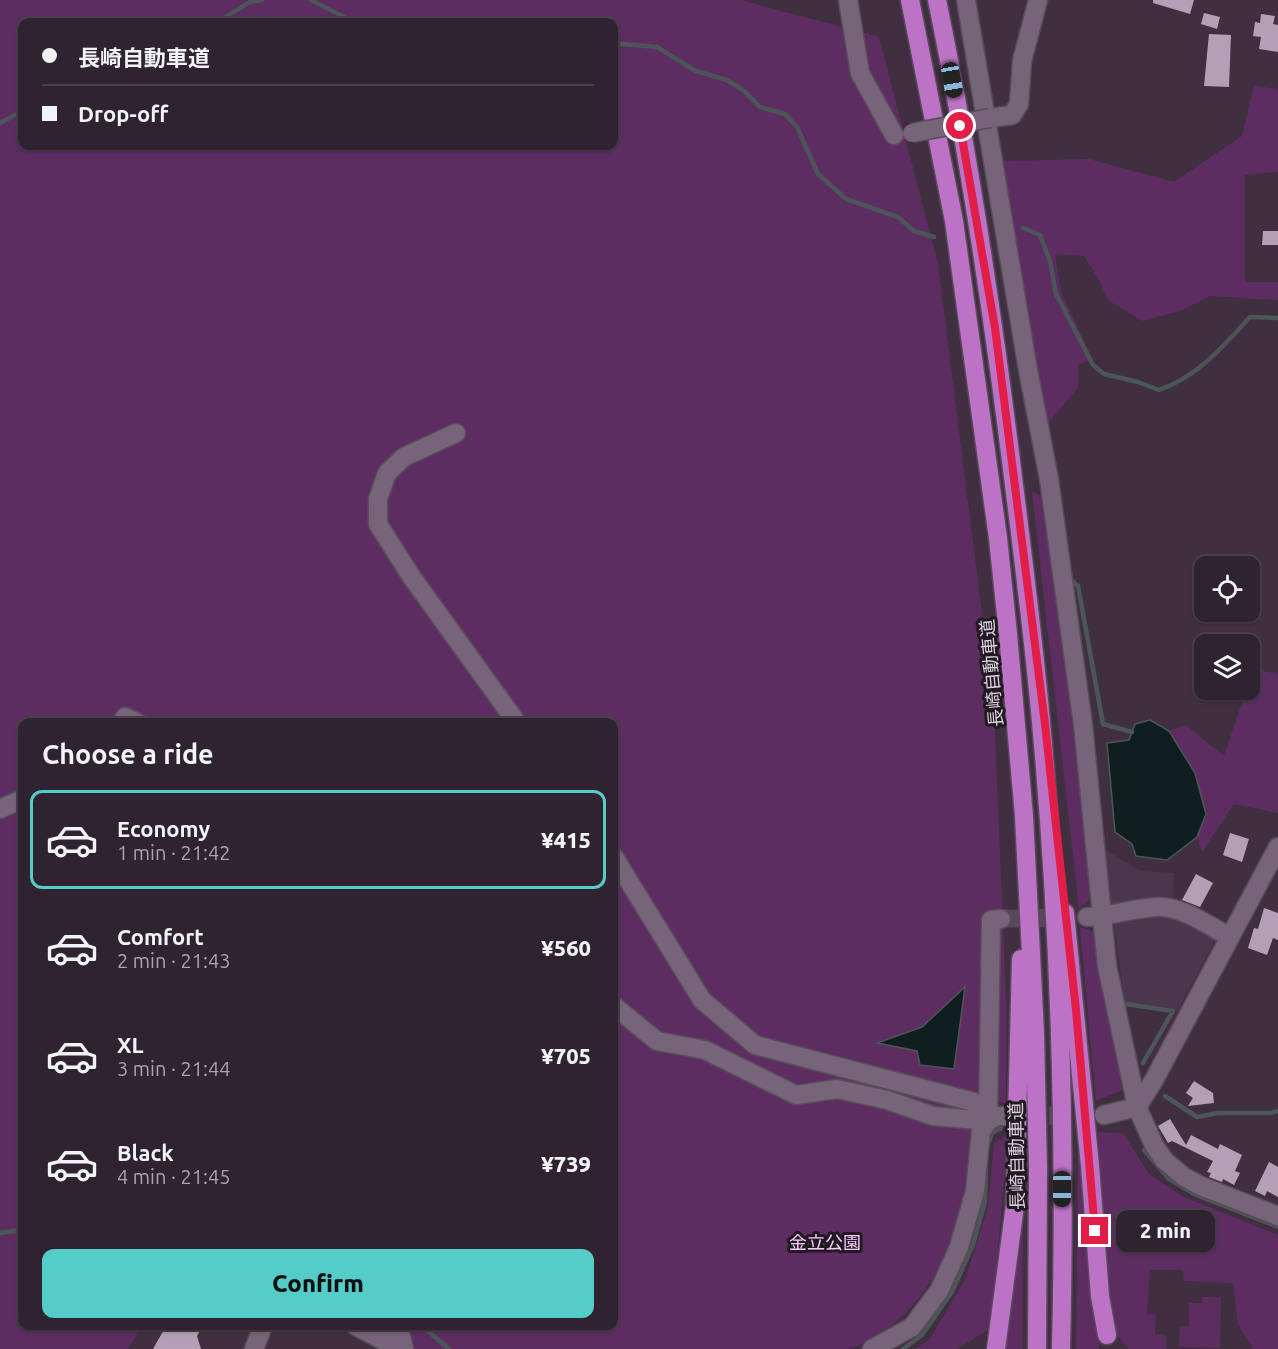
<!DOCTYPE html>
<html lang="en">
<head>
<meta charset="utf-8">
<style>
  :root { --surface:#302331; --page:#382b39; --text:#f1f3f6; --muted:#a8a4ab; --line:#4b404d; --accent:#54cdc8 }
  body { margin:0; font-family:Ubuntu,"Noto Sans JP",sans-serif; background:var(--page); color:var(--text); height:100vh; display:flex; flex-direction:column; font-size:22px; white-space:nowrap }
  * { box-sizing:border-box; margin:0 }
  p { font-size:20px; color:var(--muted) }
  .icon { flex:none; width:33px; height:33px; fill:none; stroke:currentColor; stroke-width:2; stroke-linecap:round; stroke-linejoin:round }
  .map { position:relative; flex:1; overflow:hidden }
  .details { position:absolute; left:18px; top:718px; width:600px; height:612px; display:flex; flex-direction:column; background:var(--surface); border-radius:12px; box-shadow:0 2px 4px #0004,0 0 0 2px var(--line) }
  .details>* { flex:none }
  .hud { position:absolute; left:18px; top:18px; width:600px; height:132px; border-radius:12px; box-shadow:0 2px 4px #0004,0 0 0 2px var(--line); display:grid; align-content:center; height:132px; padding:0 24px; background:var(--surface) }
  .controls { position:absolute; left:1194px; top:556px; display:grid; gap:12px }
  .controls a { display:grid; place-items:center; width:66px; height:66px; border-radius:12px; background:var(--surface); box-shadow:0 2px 4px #0004,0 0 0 2px var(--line); font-size:30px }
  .end { position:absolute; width:27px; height:27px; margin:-14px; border:8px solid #e11d48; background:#fff; box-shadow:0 0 0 3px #fff }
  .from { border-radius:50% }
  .bubble { position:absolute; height:42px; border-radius:12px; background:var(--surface); box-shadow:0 2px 4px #0004,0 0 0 2px var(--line); font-size:20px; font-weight:800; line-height:42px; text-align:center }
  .car { position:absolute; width:18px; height:36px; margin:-18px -9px; border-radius:8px; box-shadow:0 0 4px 2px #0007; background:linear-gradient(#222 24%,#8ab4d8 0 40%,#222 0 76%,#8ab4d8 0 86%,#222 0) }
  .hud b { display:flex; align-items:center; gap:21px; height:57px; font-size:22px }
  .hud b+b { border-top:2px solid var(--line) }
  .hud i { width:15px; height:15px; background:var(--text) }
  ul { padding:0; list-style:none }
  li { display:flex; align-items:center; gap:18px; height:99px; margin:0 12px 9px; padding:0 12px; border:3px solid transparent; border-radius:12px }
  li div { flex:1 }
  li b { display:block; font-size:22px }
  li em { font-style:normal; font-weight:800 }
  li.active { border-color:var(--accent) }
  li>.icon { width:54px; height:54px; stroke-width:1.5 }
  h2 { padding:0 24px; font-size:27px; line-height:72px }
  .button { display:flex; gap:12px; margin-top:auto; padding:12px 24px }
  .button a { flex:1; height:69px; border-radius:12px; background:var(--accent); color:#111; font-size:24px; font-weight:800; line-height:69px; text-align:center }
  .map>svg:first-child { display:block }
</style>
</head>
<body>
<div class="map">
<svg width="1278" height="1349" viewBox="0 0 1278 1349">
  <rect width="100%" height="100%" fill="#402f41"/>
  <polygon fill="#4b364d" points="1104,849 1141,871 1174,873 1173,911 1219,933 1177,1011 1125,1004"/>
  <g fill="#5d2d62" fill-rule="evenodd">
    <path d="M0,0H741L879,37L938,264L994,710L1006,1001V1104L980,1095C978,1102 975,1109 973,1117C969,1139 973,1163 969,1186C956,1251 916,1328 848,1349H408L413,1344L402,1326H614V723H22V1326H141L128,1349H0ZM22,22H614V146H22Z"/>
    <polygon points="1254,85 1278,90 1278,172 1245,175 1245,282 1278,282 1278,300 1210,296 1183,310 1143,321 1109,301 1096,275 1084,256 1055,254 1061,292 1093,360 1078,364 1078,387 1046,426 1001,161 1089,159 1174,182 1242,136"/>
    <polygon points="1032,492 1046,497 1092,897 1079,908"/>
    <polygon points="1253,669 1278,674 1278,813 1234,804 1202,852 1197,837 1206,814 1195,773 1169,731 1186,725 1224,756 1246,690 1250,690 1250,680"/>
    <polygon points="1080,927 1098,933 1122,1090 1096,1101"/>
    <polygon points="1098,1132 1123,1133 1149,1174 1184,1197 1278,1235 1278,1349 1253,1349 1238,1324 1233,1283 1184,1281 1183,1270 1150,1270 1147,1314 1156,1315 1155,1334 1166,1336 1166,1349 1129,1349 1115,1333 1109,1320"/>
    <polygon points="1008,1135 991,1328 957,1349 916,1349 930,1339 966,1278 988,1207 994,1143"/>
    <polygon points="1078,1139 1098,1319 1099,1349 1076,1349"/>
    <polygon points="1023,1203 1022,1349 1005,1349"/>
    <polygon points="1202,1297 1221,1297 1220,1348 1179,1347 1180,1326 1189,1326 1189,1303 1202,1303"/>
  </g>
  <g fill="#0f1f1e" stroke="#4c5557" stroke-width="1.5">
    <polygon points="1150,720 1169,731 1195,773 1206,814 1197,837 1167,860 1136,856 1132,844 1115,832 1107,743 1129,740 1135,724"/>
    <polygon points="965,987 954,1069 920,1065 917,1051 877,1043 922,1027"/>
  </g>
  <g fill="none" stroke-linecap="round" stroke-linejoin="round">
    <g stroke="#4c5557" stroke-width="4.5">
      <polyline points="311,0 346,18 350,22"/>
      <polyline points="217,22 250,2 262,0"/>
      <polyline points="614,45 622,44 657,47 696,71 727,80 744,91 760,107 785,114 797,127 818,174 846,199 898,217 914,231 934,237"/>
      <polyline points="0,123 22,111"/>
      <path d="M1023,228L1040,235L1050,261L1056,294L1093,365L1104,374L1138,382L1159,390C1199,376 1222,347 1250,317L1278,318"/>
      <polyline points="1069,579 1078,586 1103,724 1132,732"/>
      <polyline points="1125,1004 1173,1011 1143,1063"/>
      <polyline points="1165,1096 1197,1117 1218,1113 1271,1113 1278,1111"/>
      <polyline points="987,1147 992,1133 1001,1128"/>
      <polyline points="1144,1150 1169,1179 1196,1195 1278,1227"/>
      <polyline points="0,1233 22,1230"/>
      <polyline points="422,1326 449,1349"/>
      <polyline points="903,1349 922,1335 952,1292 973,1245 985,1202 986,1167"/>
    </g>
  </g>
  <g fill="#b4a0b6">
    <polygon points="1153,0 1194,0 1190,14 1153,3"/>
    <polygon points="1204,13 1220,17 1217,29 1201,24"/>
    <polygon points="1261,14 1275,16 1273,24 1278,25 1278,52 1259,49 1261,37 1253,36 1255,22 1260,23"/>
    <polygon points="1209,34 1231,35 1229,87 1204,86"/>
    <polygon points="1263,231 1278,231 1278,245 1262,245"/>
    <polygon points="1230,833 1249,839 1242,862 1223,855"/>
    <polygon points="1196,874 1213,883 1200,907 1182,900"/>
    <polygon points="1264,908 1278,913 1278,940 1273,938 1267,955 1248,948 1254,928 1258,929"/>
    <polygon points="1194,1081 1213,1093 1214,1103 1188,1106 1193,1098 1186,1093"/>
    <polygon points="1170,1119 1186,1145 1191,1135 1218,1149 1220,1144 1242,1155 1235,1171 1240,1173 1234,1185 1223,1179 1222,1182 1209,1177 1211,1173 1207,1172 1213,1161 1172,1141 1168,1143 1158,1126"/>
    <polygon points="1269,1162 1278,1167 1278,1197 1267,1191 1265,1196 1255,1191"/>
    <polygon points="166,1326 203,1326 197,1336 201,1349 153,1349"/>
  </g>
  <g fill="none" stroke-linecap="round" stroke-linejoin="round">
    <g stroke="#574758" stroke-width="18" stroke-dasharray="18 9" stroke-linecap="butt">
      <polyline points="1001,919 1087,917"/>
      <polyline points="1022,1116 1104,1115"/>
    </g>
    <defs>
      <g id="minor">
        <polyline points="848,0 860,73 894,135"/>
        <polyline points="966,0 1028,370 1049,479 1083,725 1107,966 1137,1107 1154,1145 1164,1160 1184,1177 1201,1186 1278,1216"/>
        <polyline points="990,118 1012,115 1019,104 1022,61 1038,0"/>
        <polyline points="456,433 404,457 387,473 378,499 378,524 411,576 517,723"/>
        <polyline points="122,723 125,717 138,723"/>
        <polyline points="0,809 18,801 22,802"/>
        <polyline points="614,857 702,1000 755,1045 974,1102 988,1121"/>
        <path d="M1087,917C1112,917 1139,906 1161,907C1185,908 1209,926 1230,937"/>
        <polyline points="614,1006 657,1041 705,1050 796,1095 837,1089 887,1100 933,1116 988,1121 998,1116 1008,1116"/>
        <polyline points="1104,1115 1137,1107 1154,1080 1278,847"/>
        <polyline points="356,1326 399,1349"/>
        <polyline points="394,1326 401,1336 404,1349"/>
        <polyline points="254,1349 263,1326"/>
        <polyline points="872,1349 912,1327 939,1291 959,1247 975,1191 981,1131 988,1121 991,920 1001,919"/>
      </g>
      <g id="highway">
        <polyline points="910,0 954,221 998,538 1008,634 1024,816 1035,1033 1038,1170 1037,1349"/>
        <path d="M937,0C970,160 994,322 1014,485C1024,564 1034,643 1041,722C1060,930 1066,1140 1061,1349"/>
        <polyline points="1065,913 1090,1166 1100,1296 1107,1335"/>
        <polyline points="996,1349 1015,1205 1021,959"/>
      </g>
    </defs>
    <use href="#minor" stroke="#594b5b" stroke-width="21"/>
    <use href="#highway" stroke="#594b5b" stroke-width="21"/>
    <use href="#minor" stroke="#766478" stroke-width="18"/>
    <use href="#highway" stroke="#bd73c5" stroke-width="18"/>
    <defs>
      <polyline id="minor-bridge" points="912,133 990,118"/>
    </defs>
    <use href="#minor-bridge" stroke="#594b5b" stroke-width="21" stroke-linecap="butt"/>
    <use href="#minor-bridge" stroke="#766478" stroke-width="18"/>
  </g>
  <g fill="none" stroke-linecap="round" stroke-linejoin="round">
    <polyline stroke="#e11d48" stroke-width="8" points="960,126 995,328 1045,724 1076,1010 1095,1231"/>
  </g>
  <g text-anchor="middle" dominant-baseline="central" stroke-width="6" stroke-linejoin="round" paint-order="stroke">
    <g font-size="18" fill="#dcd2dd" stroke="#221a23">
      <text transform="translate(991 673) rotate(-95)">長崎自動車道</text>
      <text transform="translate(1016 1156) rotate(-91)">長崎自動車道</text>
    </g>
    <g font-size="18" fill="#f7cafb" stroke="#221a23">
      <text x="825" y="1242">金立公園</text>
    </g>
  </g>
</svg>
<div class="controls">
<a><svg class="icon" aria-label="locate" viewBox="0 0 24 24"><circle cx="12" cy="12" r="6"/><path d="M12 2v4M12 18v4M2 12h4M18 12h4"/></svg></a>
<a><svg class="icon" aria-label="layers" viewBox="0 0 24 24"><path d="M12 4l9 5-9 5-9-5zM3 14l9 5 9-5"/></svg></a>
</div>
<i class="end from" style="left:960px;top:126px"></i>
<i class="end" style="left:1095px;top:1231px"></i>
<div class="bubble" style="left:1116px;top:1210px;width:99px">2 min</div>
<i class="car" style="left:952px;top:80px;rotate:170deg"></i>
<i class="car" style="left:1062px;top:1189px;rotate:180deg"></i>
<div class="hud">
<b><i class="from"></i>長崎自動車道</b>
<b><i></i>Drop-off</b>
</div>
<section class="details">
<h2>Choose a ride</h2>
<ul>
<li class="active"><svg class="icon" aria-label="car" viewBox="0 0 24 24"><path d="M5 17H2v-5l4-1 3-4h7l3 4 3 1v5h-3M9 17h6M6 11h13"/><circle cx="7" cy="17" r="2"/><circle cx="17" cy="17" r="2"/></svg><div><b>Economy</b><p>1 min · 21:42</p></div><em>¥415</em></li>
<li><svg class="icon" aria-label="car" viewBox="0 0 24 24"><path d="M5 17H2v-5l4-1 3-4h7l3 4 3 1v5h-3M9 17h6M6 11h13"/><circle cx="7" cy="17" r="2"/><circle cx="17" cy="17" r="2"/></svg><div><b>Comfort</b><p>2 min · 21:43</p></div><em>¥560</em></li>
<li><svg class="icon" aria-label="car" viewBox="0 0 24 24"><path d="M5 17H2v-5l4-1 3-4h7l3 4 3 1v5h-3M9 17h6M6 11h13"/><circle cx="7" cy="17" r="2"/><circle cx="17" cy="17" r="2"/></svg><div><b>XL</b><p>3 min · 21:44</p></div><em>¥705</em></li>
<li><svg class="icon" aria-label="car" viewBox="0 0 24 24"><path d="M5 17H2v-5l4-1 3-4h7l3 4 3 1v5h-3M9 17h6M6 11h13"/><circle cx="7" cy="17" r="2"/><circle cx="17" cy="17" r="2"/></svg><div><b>Black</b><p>4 min · 21:45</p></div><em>¥739</em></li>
</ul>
<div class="button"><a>Confirm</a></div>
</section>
</div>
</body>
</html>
